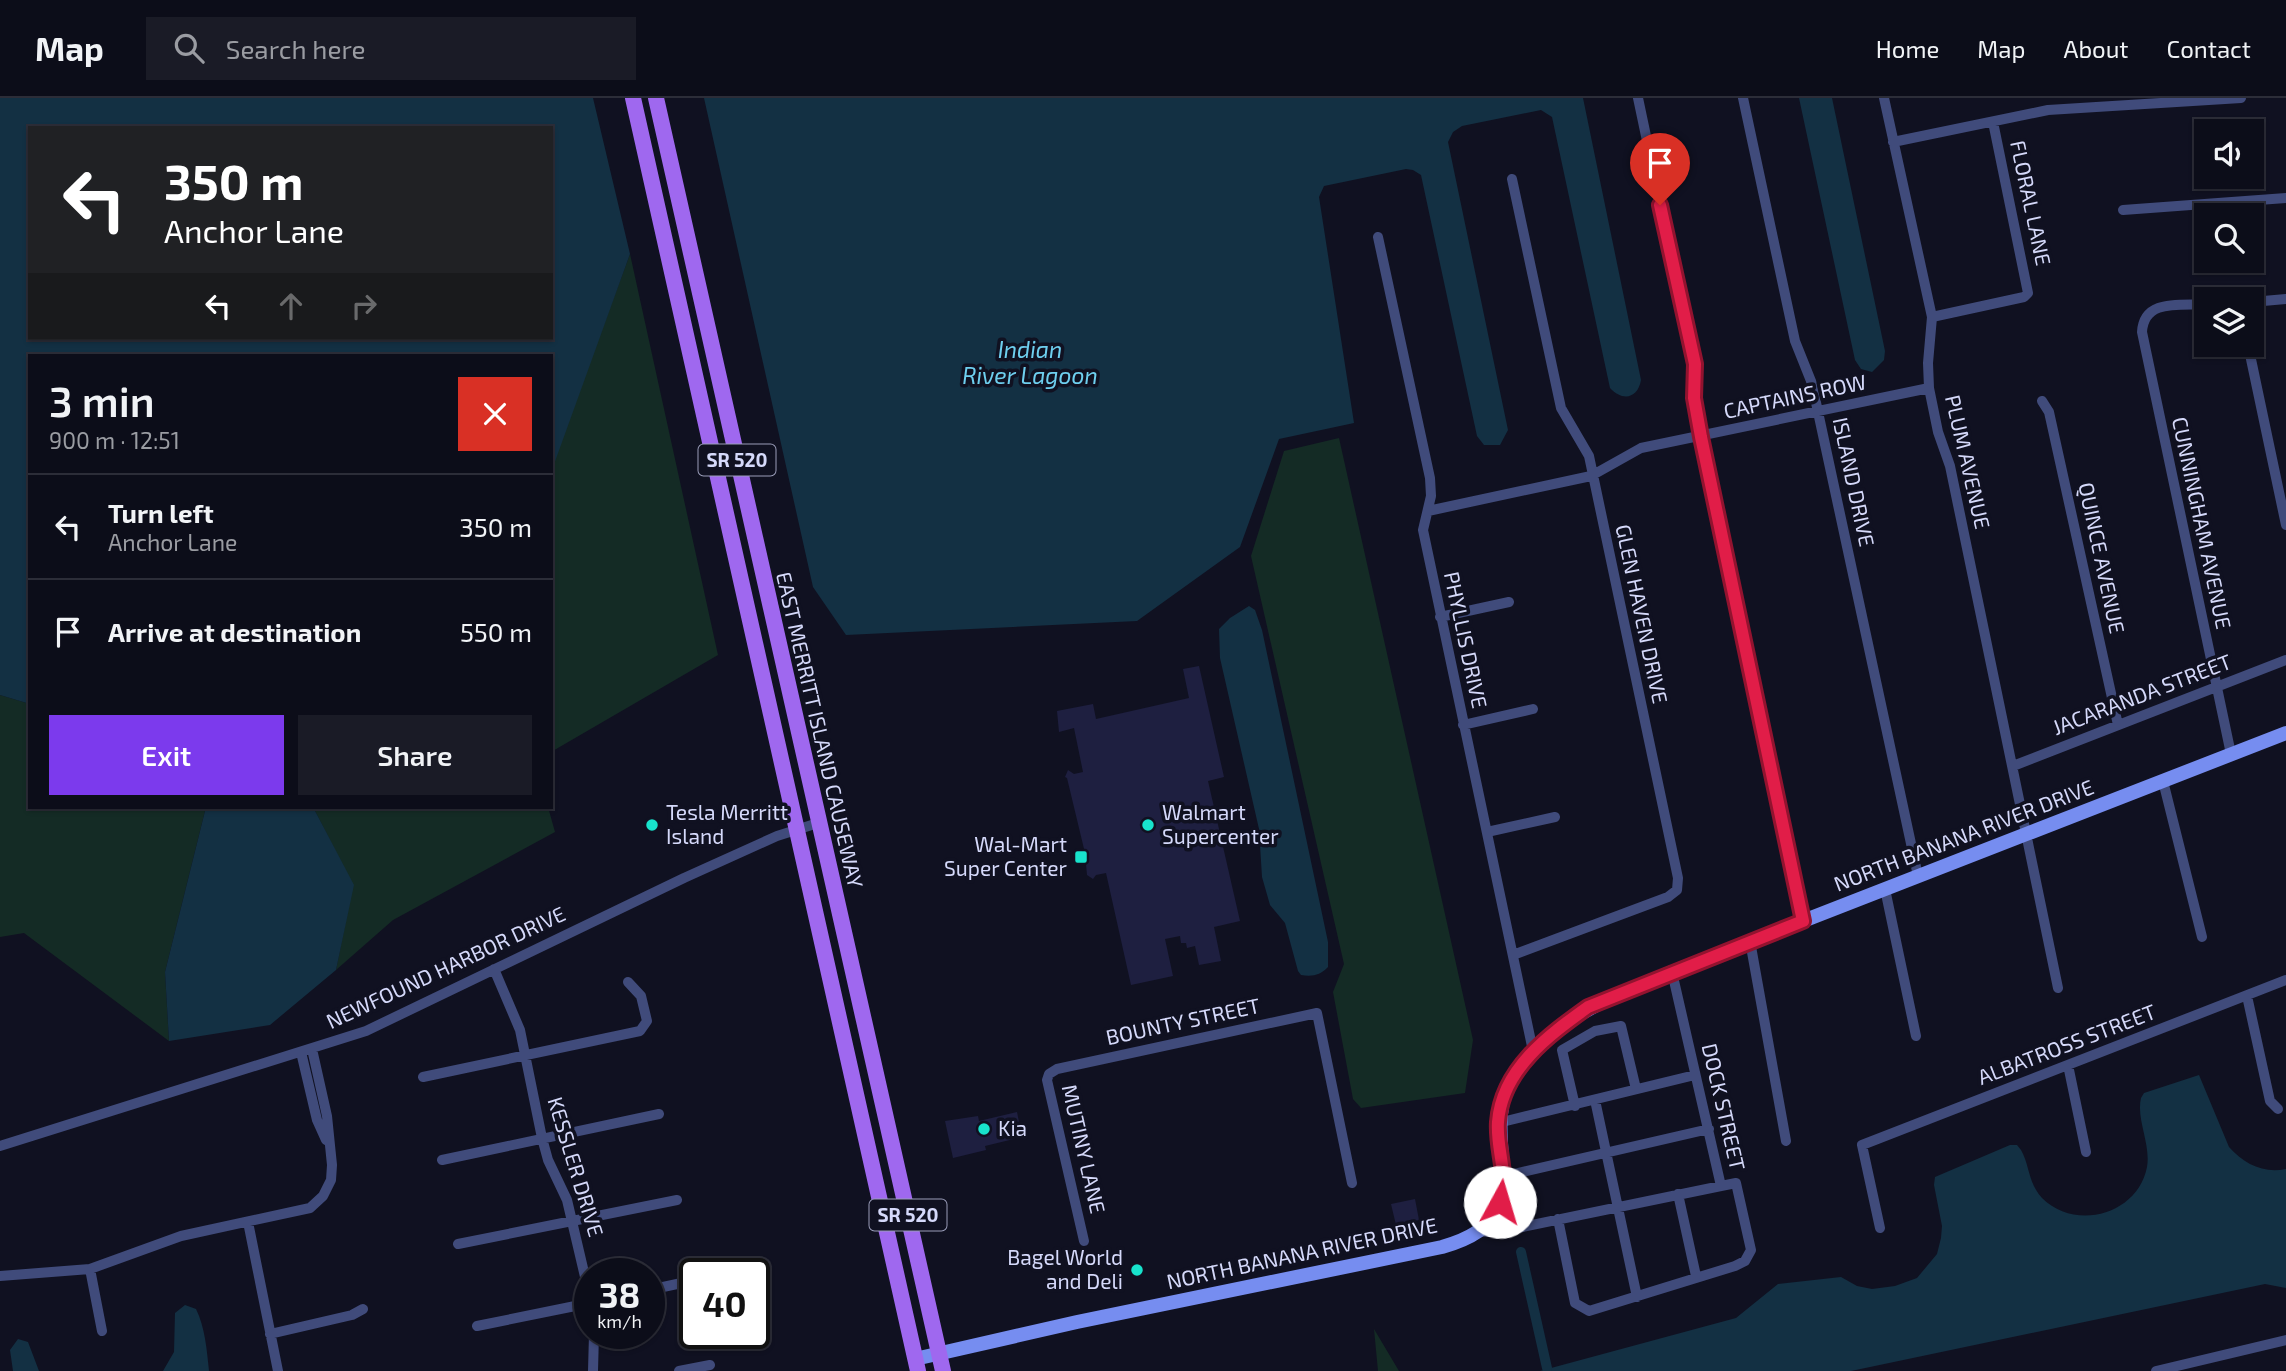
<!DOCTYPE html>
<html lang="en">
<head>
<meta charset="utf-8">
<style>
  :root { --surface:#0c0d19; --page:#1a1b26; --text:#f1f3f6; --muted:#9a9ca2; --line:#2c2d38; --accent:#7c3aed }
  body { margin:0; font-family:"Exo 2",sans-serif; background:var(--page); color:var(--text); height:100vh; display:flex; flex-direction:column; font-size:26px; white-space:nowrap }
  * { box-sizing:border-box; margin:0 }
  p { font-size:23px; color:var(--muted) }
  .icon { flex:none; width:38px; height:38px; fill:none; stroke:currentColor; stroke-width:2; stroke-linecap:round; stroke-linejoin:round }
  .map { position:relative; flex:1; overflow:hidden }
  .panel { position:absolute; left:28px; top:256px; width:525px; height:455px; display:flex; flex-direction:column; background:var(--surface); border-radius:0px; box-shadow:0 2px 5px #0004,0 0 0 2px var(--line) }
  .panel>* { flex:none }
  .banner { position:absolute; left:28px; top:28px; width:525px; height:214px; border-radius:0px; box-shadow:0 2px 5px #0004,0 0 0 2px var(--line); background:#202124; color:#fff; overflow:hidden }
  .fabs { position:absolute; left:2194px; top:21px; display:grid; gap:14px }
  .fabs a { display:grid; place-items:center; width:70px; height:70px; border-radius:0px; background:var(--surface); box-shadow:0 2px 5px #0004,0 0 0 2px var(--line); font-size:35px }
  .speed { position:absolute; left:574px; top:1160px; display:flex; gap:14px; font-size:35px; font-weight:700; text-align:center }
  .speed>* { display:grid; place-content:center; width:91px; height:91px; border-radius:50%; background:var(--surface); box-shadow:0 2px 5px #0004,0 0 0 2px var(--line); line-height:1 }
  .speed small { font-size:18px; font-weight:400 }
  .speed .limit { border:4px solid #111; border-radius:10px; background:#fff; color:#111 }
  .pin { position:absolute; display:grid; place-items:center; width:60px; height:60px; color:#fff; margin:-72px -30px; border-radius:50% 50% 50% 0; rotate:-45deg; box-shadow:0 0 7px #0007 }
  .pin .icon { rotate:45deg }
  .me { position:absolute; width:77px; margin:-38px; rotate:6deg; stroke-linejoin:round; filter:drop-shadow(0 0 5px #0008) }
  .turn { display:flex; align-items:center; gap:24px; height:147px; padding:0 21px; font-size:32px }
  .turn .icon { width:91px; height:91px; stroke-width:2.5 }
  .turn b { display:block; font-size:49px; line-height:60px }
  .lanes { display:flex; align-items:center; height:66px; padding:0 21px; background:#0003; justify-content:center; gap:35px; direction:ltr }
  .lanes .off { opacity:.35 }
  .round { display:grid; place-items:center; flex:none; width:74px; height:74px; border-radius:0px; background:var(--page) }
  .overview { display:flex; align-items:center; justify-content:space-between; height:119px; padding:0 21px }
  h1 { font-size:42px; font-weight:600; line-height:52px }
  .button { display:flex; gap:14px; margin-top:auto; padding:14px 21px }
  .button a { flex:1; height:80px; border-radius:0px; background:var(--accent); color:#fff; font-size:28px; font-weight:600; line-height:80px; text-align:center }
  .button a+a { background:var(--page); color:var(--text) }
  ul { padding:0; list-style:none }
  li { display:flex; align-items:center; gap:21px; height:105px; padding:0 21px; border-top:2px solid var(--line) }
  li div { flex:1 }
  li b { display:block; font-size:26px }
  li em { font-style:normal }
  header { display:flex; align-items:center; gap:42px; box-sizing:border-box; height:98px; padding:0 35px; background:var(--surface); border-bottom:2px solid var(--line) }
  header strong { font-size:33px }
  nav { display:flex; gap:38px; margin-inline-start:auto; font-size:24px }
  .search { width:490px; height:63px; background:var(--page); display:flex; align-items:center; gap:18px; box-sizing:border-box; padding:0 24px; border-radius:0px; color:var(--muted); font-size:26px }
  .map>svg:first-child { display:block }
</style>
</head>
<body>
<header>
<strong>Map</strong>
<div class="search"><svg class="icon" aria-label="search" viewBox="0 0 24 24"><circle cx="10" cy="10" r="6"/><path d="M15 15l6 6"/></svg>Search here</div>
<nav><a>Home</a><a>Map</a><a>About</a><a>Contact</a></nav>
</header>
<div class="map">
<svg width="2286" height="1273" viewBox="0 0 2286 1273">
  <rect width="100%" height="100%" fill="#101121"/>
  <path fill="#142b25" d="M 630,156 L 718,557 L 551,654 L 551,369 Z
    M 1339,340 L 1473,942 L 1465,995 L 1361,1010 L 1353,1001 L 1333,894 L 1344,866 L 1251,458 L 1284,353 Z
    M 0,597 L 30,606 L 30,709 L 206,709 L 165,874 L 169,943 L 24,835 L 0,839 Z
    M 313,709 L 548,709 L 555,734 L 393,822 L 336,872 L 353,787 Z
    M 1374,1231 L 1399,1273 L 1378,1273 Z"/>
  <path fill="#133043" fill-rule="evenodd" d="M 0,0 L 593,0 L 630,156 L 553,369 L 551,257 L 30,257 L 30,606 L 0,597 ZM 30,30 L 551,30 L 551,240 L 30,240 Z
    M 704,0 L 1583,0 L 1641,282 C 1638,300 1623,304 1610,290 L 1552,19 L 1541,12 L 1462,28 L 1453,34 L 1448,44 L 1508,332 L 1500,347 L 1484,347 L 1477,338 L 1421,77 L 1413,72 L 1406,71 L 1324,88 L 1319,99 L 1354,325 L 1279,341 L 1240,449 L 1137,523 L 846,537 L 813,489 Z
    M 1799,0 L 1832,0 L 1885,253 L 1884,262 L 1872,274 L 1861,271 L 1855,262 Z
    M 1249,508 L 1255,512 L 1262,532 L 1328,844 L 1328,869 C 1320,877 1313,879 1301,877 L 1298,873 L 1285,825 L 1270,807 L 1262,779 L 1259,731 L 1220,560 L 1219,531 L 1230,520 Z
    M 206,709 L 313,709 L 354,787 L 336,872 L 270,927 L 169,943 L 165,874 Z
    M 2199,977 L 2229,1049 C 2244,1066 2264,1076 2286,1071 L 2286,1190 L 2265,1186 L 1851,1273 L 1540,1273 L 1736,1220 L 1778,1186 L 1841,1179 L 1857,1188 L 1872,1191 L 1895,1188 L 1917,1180 L 1937,1156 L 1941,1140 L 1942,1128 L 1934,1087 L 1935,1079 L 2010,1047 L 2017,1047 L 2021,1052 C 2030,1068 2028,1085 2042,1100 C 2076,1134 2138,1116 2147,1069 C 2151,1046 2136,1021 2141,1000 L 2144,995 Z
    M 185,1207 L 196,1211 C 205,1229 207,1253 209,1273 L 163,1273 L 174,1254 L 175,1215 Z
    M 18,1241 L 28,1244 L 39,1273 L 13,1273 L 10,1252 Z"/>
  <g fill="none" stroke-linecap="round" stroke-linejoin="round">
    <path stroke="#133043" stroke-width="10" d="M 1521,1154 L 1547,1270"/>
  </g>
  <path fill="#1e1f40" d="M 1199,568 L 1224,679 L 1208,683 L 1240,823 L 1214,829 L 1221,863 L 1199,867 L 1195,848 L 1187,850 L 1186,845 L 1181,845 L 1180,838 L 1165,841 L 1173,878 L 1131,887 L 1106,775 L 1096,777 L 1093,781 L 1087,777 L 1085,755 L 1067,680 L 1065,679 L 1068,672 L 1074,676 L 1083,674 L 1074,630 L 1059,634 L 1057,613 L 1093,606 L 1096,621 L 1189,600 L 1183,571 Z
    M 1017,1014 L 1022,1039 L 985,1048 L 986,1052 L 953,1060 L 945,1023 L 978,1018 L 979,1023 Z
    M 1415,1101 L 1419,1122 L 1396,1127 L 1391,1106 Z"/>
  <g fill="none" stroke-linecap="round" stroke-linejoin="round">
    <path stroke="#404b7b" stroke-width="10" d="M 1638,0 L 1694,266 L 1694,300 L 1701,339 L 1803,823
      M 1743,0 L 1795,243 L 1811,283 L 1815,300 L 1918,778
      M 1884,0 L 1932,219 L 1928,265 L 1929,290 L 1938,334 L 1950,368 L 2058,890
      M 1893,44 L 2048,12 L 2241,0
      M 1512,81 L 1561,310 L 1589,358 L 1678,780 L 1677,792 L 1668,799 L 1513,857
      M 2123,112 L 2286,100
      M 1378,139 L 1430,380 L 1431,398 L 1423,432 L 1533,953
      M 2252,204 L 2286,201
      M 2207,206 C 2181,208 2144,200 2142,234 L 2231,656
      M 1932,219 L 2024,199 L 2028,195 L 1993,24
      M 2248,247 L 2286,427
      M 2042,303 L 2049,314 L 2118,627
      M 1428,413 L 1591,378 L 1641,350 L 1929,290
      M 1440,519 L 1509,504
      M 1463,627 L 1533,611
      M 2013,668 L 2286,562
      M 2163,683 L 2202,839
      M 1487,734 L 1555,719
      M 1885,791 L 1916,938
      M 1750,843 L 1786,1043
      M 494,871 L 520,932 L 542,1040 L 548,1062 L 567,1102 L 590,1200
      M 2247,898 L 2270,1003 L 2278,1011
      M 301,954 L 317,1022 L 326,1042
      M 2068,967 L 2086,1054
      M 423,979 L 640,933 L 647,923 L 641,898 L 628,884
      M 1595,1002 L 1637,1199
      M 1575,1008 L 1562,952 L 1595,933 L 1621,928 L 1636,991
      M 1498,1025 L 1695,977
      M 0,1048 L 366,933 L 684,780 L 777,738 L 818,725
      M 442,1062 L 659,1016
      M 1505,1078 L 1709,1031
      M 1678,1096 L 1696,1178
      M 1558,1121 L 1575,1205 L 1589,1213 L 1735,1168 L 1745,1163 L 1751,1152 L 1736,1085 L 1721,1088 L 1672,874
      M 248,1124 L 278,1273
      M 1880,1130 L 1862,1047 L 2286,882
      M 1481,1134 L 1508,1132 L 1721,1088
      M 1084,1143 L 1047,982 L 1049,976 L 1057,971 L 1317,915 L 1352,1085
      M 458,1146 L 677,1102
      M 90,1171 L 102,1233
      M 0,1178 L 90,1171 L 181,1138 L 310,1110 L 323,1098 L 331,1082 L 332,1067 L 327,1018 L 312,951
      M 649,1192 L 691,1183
      M 477,1228 L 590,1205
      M 270,1236 L 352,1217 L 363,1211
      M 593,1273 L 594,1236
      M 679,1273 L 710,1267
      M 2156,1273 L 2286,1242"/>
    <path stroke="#768df0" stroke-width="14" d="M 915,1261 L 1077,1224 L 1442,1149 C 1551,1119 1472,1043 1514,977 C 1552,920 1612,899 1672,874 L 2286,635"/>
    <path stroke="#9f68ef" stroke-width="16" d="M 633,0 L 918,1273
      M 656,0 L 943,1273"/>
  </g>
  <g fill="none" stroke-linecap="round" stroke-linejoin="round">
    <g stroke="#92132f" stroke-width="18">
      <path id="route" d="M 1500,1104 C 1509,1076 1496,1052 1498,1024 C 1502,971 1549,937 1588,909 L 1803,823 L 1701,339 L 1694,300 L 1695,266 L 1660,107"/>
    </g>
    <use href="#route" stroke="#e11d48" stroke-width="12"/>
  </g>
  <g fill="#18e3cc" stroke="#101121" stroke-width="2.5">
    <circle cx="652" cy="727" r="7"/>
    <circle cx="1148" cy="727" r="7"/>
    <rect x="1074" y="752" width="14" height="14" rx="3.5"/>
    <circle cx="984" cy="1031" r="7"/>
    <circle cx="1137" cy="1172" r="7"/>
  </g>
  <g text-anchor="middle" stroke-width="7" stroke-linejoin="round" paint-order="stroke">
    <g fill="#101121" stroke="#9a9db9" stroke-width="2">
      <rect x="698.5" y="346.5" width="77" height="31" rx="5"/>
      <rect x="869.5" y="1101.5" width="77" height="31" rx="5"/>
    </g>
    <g font-size="19" font-weight="bold" fill="#d5d9fa">
      <text x="737" y="369">SR 520</text>
      <text x="908" y="1124">SR 520</text>
    </g>
    <g font-size="21" fill="#d5d9fa" stroke="#101121">
      <text transform="translate(2030 105) rotate(78)" y="7">FLORAL LANE</text>
      <text transform="translate(1795 299) rotate(-12)" y="7">CAPTAINS ROW</text>
      <text transform="translate(1967 364) rotate(77)" y="7">PLUM AVENUE</text>
      <text transform="translate(1853 384) rotate(78)" y="7">ISLAND DRIVE</text>
      <text transform="translate(2201 425) rotate(78)" y="7">CUNNINGHAM AVENUE</text>
      <text transform="translate(2101 460) rotate(78)" y="7">QUINCE AVENUE</text>
      <text transform="translate(1641 516) rotate(78)" y="7">GLEN HAVEN DRIVE</text>
      <text transform="translate(1465 542) rotate(78)" y="7">PHYLLIS DRIVE</text>
      <text transform="translate(2142 597) rotate(-21)" y="7">JACARANDA STREET</text>
      <text transform="translate(819 632) rotate(77)" y="7">EAST MERRITT ISLAND CAUSEWAY</text>
      <text transform="translate(1964 738) rotate(-21)" y="7">NORTH BANANA RIVER DRIVE</text>
      <text transform="translate(446 870) rotate(-25)" y="7">NEWFOUND HARBOR DRIVE</text>
      <text transform="translate(1183 924) rotate(-12)" y="7">BOUNTY STREET</text>
      <text transform="translate(2067 947) rotate(-21)" y="7">ALBATROSS STREET</text>
      <text transform="translate(1723 1009) rotate(77)" y="7">DOCK STREET</text>
      <text transform="translate(1083 1051) rotate(77)" y="7">MUTINY LANE</text>
      <text transform="translate(575 1069) rotate(73)" y="7">KESSLER DRIVE</text>
      <text transform="translate(1302 1156) rotate(-12)" y="7">NORTH BANANA RIVER DRIVE</text>
    </g>
    <g font-size="21" fill="#d5d9fa" stroke="#101121" text-anchor="start">
      <text x="666" y="722">Tesla Merritt<tspan x="666" dy="24">Island</tspan></text>
      <text x="1162" y="722">Walmart<tspan x="1162" dy="24">Supercenter</tspan></text>
      <text x="1067" y="754" text-anchor="end">Wal-Mart<tspan x="1067" dy="24">Super Center</tspan></text>
      <text x="998" y="1038">Kia</text>
      <text x="1123" y="1167" text-anchor="end">Bagel World<tspan x="1123" dy="24">and Deli</tspan></text>
    </g>
    <g font-size="23" font-style="italic" fill="#6ecfef" stroke="#101121">
      <text x="1030" y="260">Indian<tspan x="1030" dy="26">River Lagoon</tspan></text>
    </g>
  </g>
</svg>
<div class="fabs">
<a><svg class="icon" aria-label="sound" viewBox="0 0 24 24"><path d="M4 9h4l5-4v14l-5-4H4zM17 9q2 3 0 6"/></svg></a>
<a><svg class="icon" aria-label="search" viewBox="0 0 24 24"><circle cx="10" cy="10" r="6"/><path d="M15 15l6 6"/></svg></a>
<a><svg class="icon" aria-label="layers" viewBox="0 0 24 24"><path d="M12 4l9 5-9 5-9-5zM3 14l9 5 9-5"/></svg></a>
</div>
<div class="speed"><div>38<small>km/h</small></div><div class="limit">40</div></div>
<div class="pin" style="left:1660px;top:107px;background:#d93025"><svg class="icon" aria-label="arrive" viewBox="0 0 24 24"><path d="M6 21V4h12l-3 4 3 4H6"/></svg></div>
<svg class="me" style="left:1500px;top:1104px" viewBox="-20 -20 40 40"><circle r="19" fill="#fff"/><path d="M0-13L10 11 0 6-10 11z" fill="#e11d48"/></svg>
<div class="banner">
<div class="turn"><svg class="icon" aria-label="left" viewBox="0 0 24 24"><path d="M17 20v-9H6M10 6l-5 5 5 5"/></svg><div><b>350 m</b>Anchor Lane</div></div>
<div class="lanes"><svg class="icon" aria-label="left" viewBox="0 0 24 24"><path d="M17 20v-9H6M10 6l-5 5 5 5"/></svg><svg class="icon off" aria-label="ahead" viewBox="0 0 24 24"><path d="M12 20V5M6 11l6-6 6 6"/></svg><svg class="icon off" aria-label="right" viewBox="0 0 24 24"><path d="M7 20v-9h11M14 6l5 5-5 5"/></svg></div>
</div>
<section class="panel">
<div class="overview"><div><h1>3 min</h1><p>900 m · 12:51</p></div><a class="round" style="background:#d93025;color:#fff"><svg class="icon" aria-label="close" viewBox="0 0 24 24"><path d="M6 6l12 12M18 6L6 18"/></svg></a></div>
<ul>
<li><svg class="icon" aria-label="left" viewBox="0 0 24 24"><path d="M17 20v-9H6M10 6l-5 5 5 5"/></svg><div><b>Turn left</b><p>Anchor Lane</p></div><em>350 m</em></li>
<li><svg class="icon" aria-label="arrive" viewBox="0 0 24 24"><path d="M6 21V4h12l-3 4 3 4H6"/></svg><div><b>Arrive at destination</b></div><em>550 m</em></li>
</ul>
<div class="button"><a>Exit</a><a>Share</a></div>
</section>
</div>
</body>
</html>
